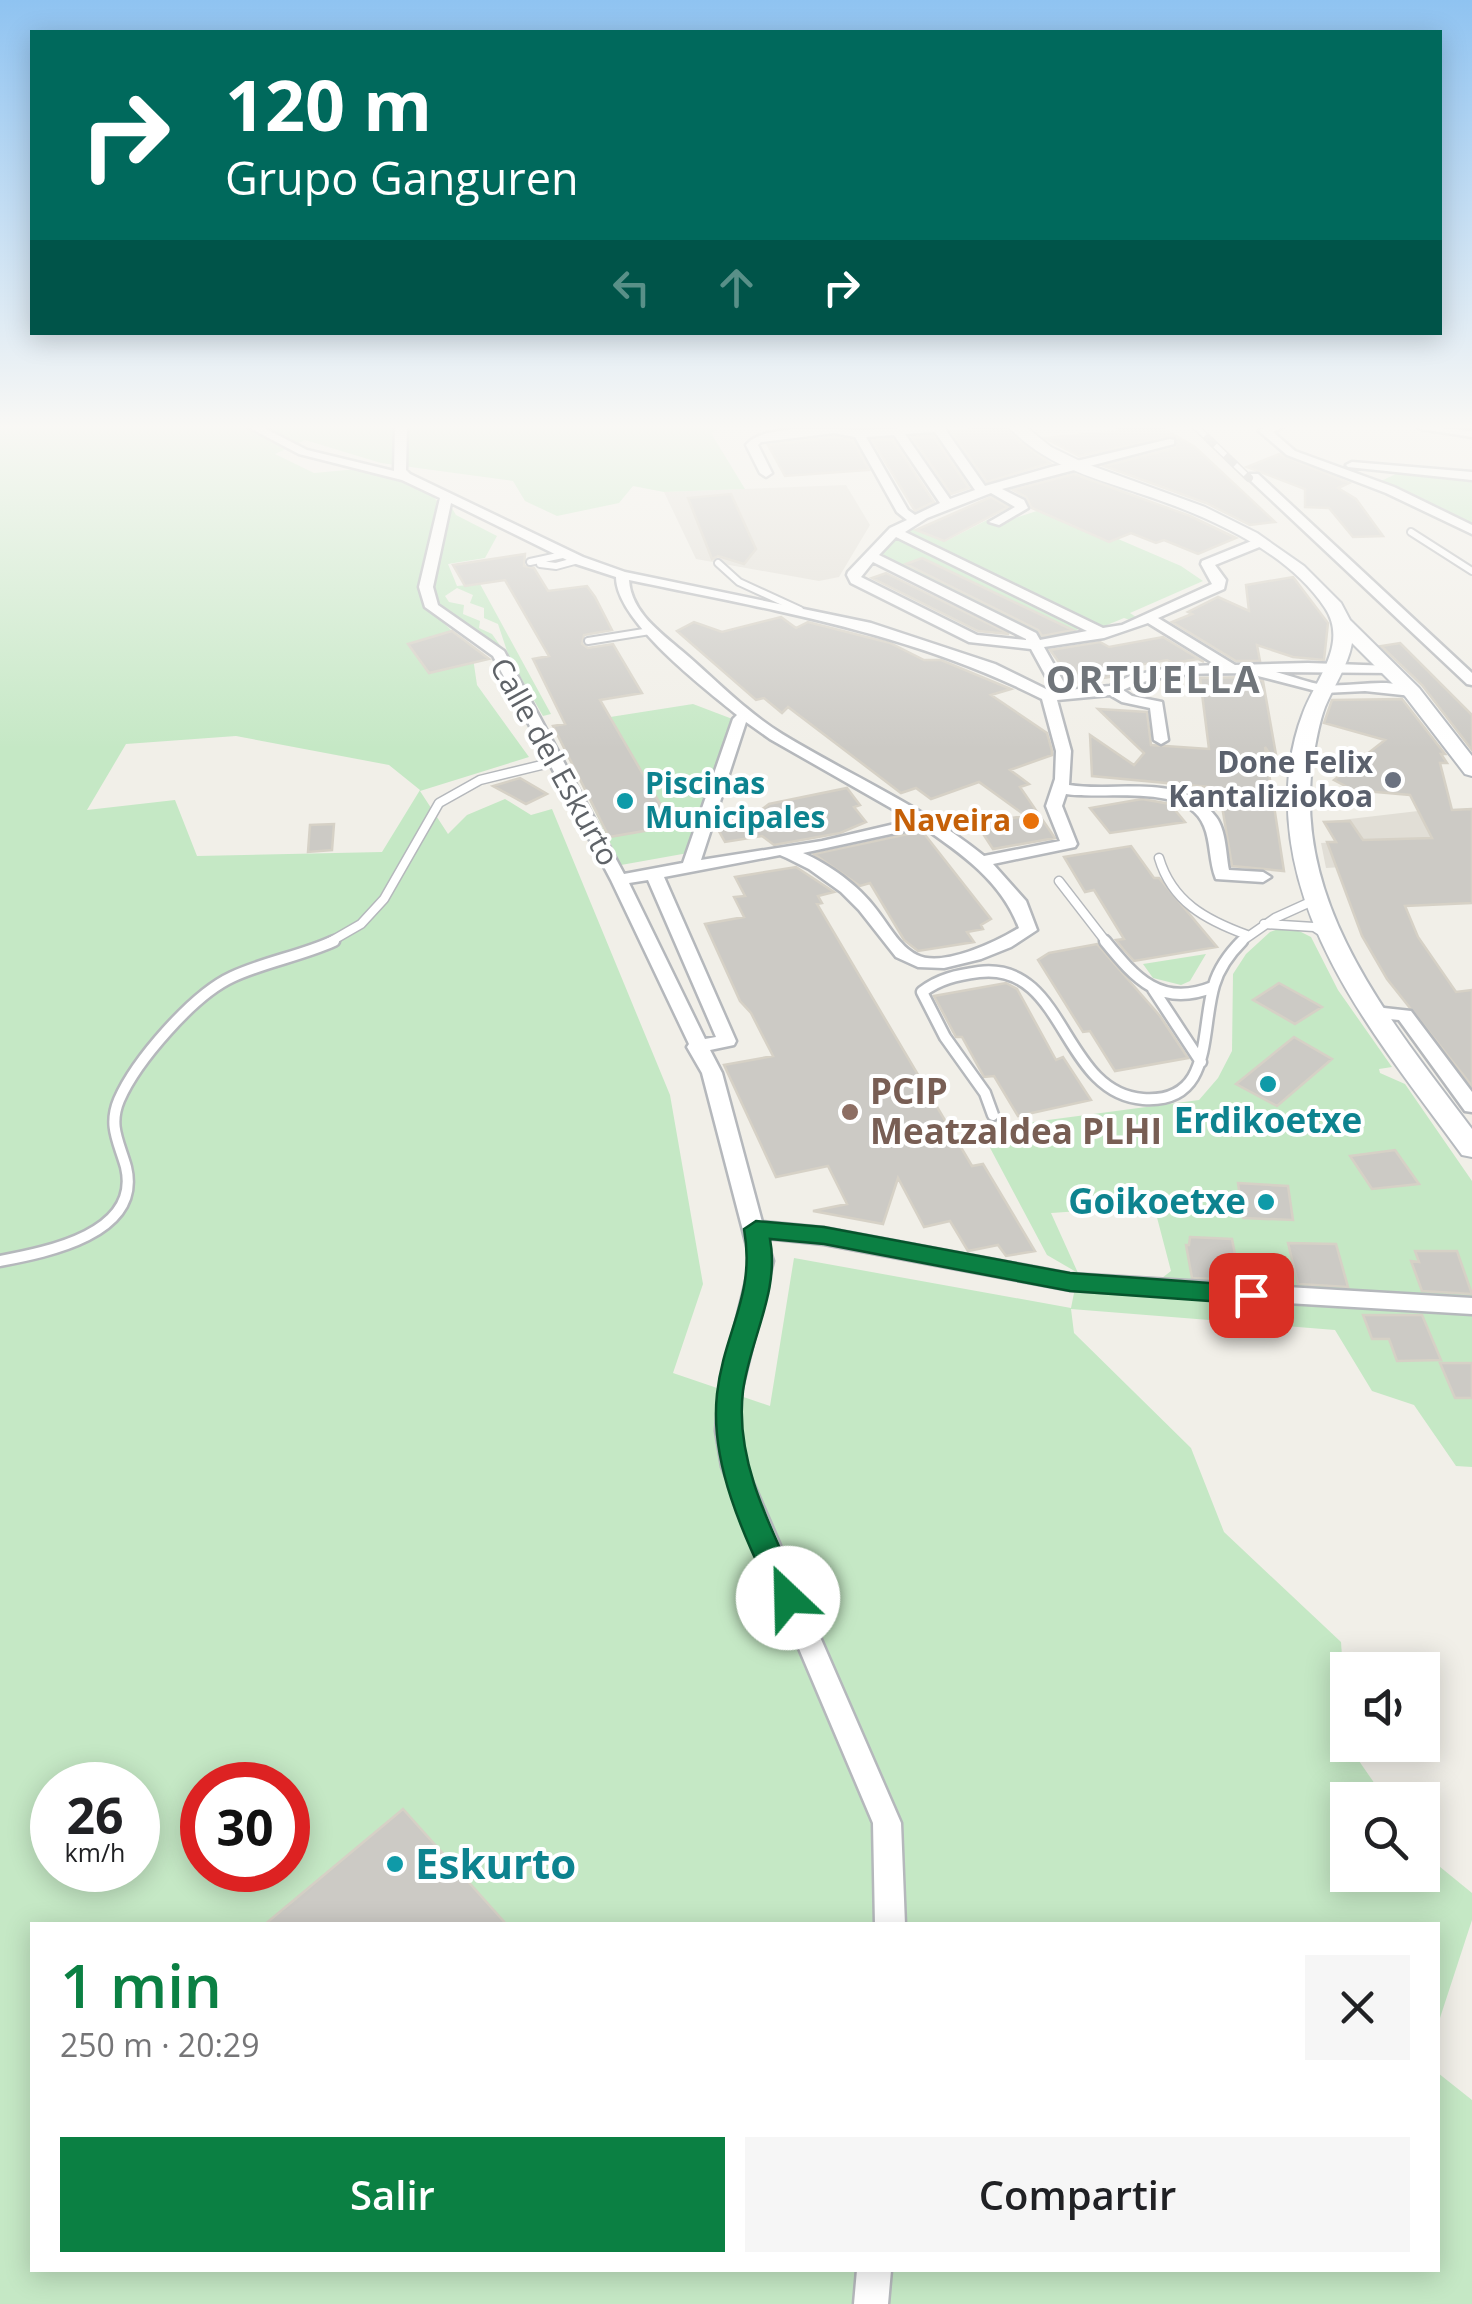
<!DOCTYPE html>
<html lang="es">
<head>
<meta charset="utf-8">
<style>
  :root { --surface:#fff; --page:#f6f6f6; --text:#202124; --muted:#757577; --accent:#0b8043 }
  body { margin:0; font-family:"Open Sans",sans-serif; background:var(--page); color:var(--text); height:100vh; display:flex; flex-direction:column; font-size:38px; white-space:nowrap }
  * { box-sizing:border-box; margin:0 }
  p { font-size:32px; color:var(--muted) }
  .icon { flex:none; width:55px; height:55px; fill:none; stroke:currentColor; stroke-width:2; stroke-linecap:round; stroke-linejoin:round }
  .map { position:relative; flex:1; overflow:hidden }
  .drawer { position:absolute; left:30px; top:1922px; width:1410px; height:350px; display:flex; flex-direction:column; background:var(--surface); border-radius:0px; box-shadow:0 5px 25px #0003 }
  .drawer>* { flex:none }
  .guide { position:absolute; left:30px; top:30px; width:1412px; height:305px; border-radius:0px; box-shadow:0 5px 25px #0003; background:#00695c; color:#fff; overflow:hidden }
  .controls { position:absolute; left:1330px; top:1652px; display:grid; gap:20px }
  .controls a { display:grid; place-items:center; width:110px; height:110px; border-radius:0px; background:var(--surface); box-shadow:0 5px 25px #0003; font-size:50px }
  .speed { position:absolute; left:30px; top:1762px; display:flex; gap:20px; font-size:50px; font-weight:700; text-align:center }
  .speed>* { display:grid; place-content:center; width:130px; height:130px; border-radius:50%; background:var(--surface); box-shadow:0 5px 25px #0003; line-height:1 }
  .speed small { font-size:25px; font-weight:400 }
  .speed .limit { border:15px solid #d22; background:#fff; color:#111 }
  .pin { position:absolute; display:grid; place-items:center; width:85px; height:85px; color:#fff; margin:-42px; border-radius:20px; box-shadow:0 5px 15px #0006 }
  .me { position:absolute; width:110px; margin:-55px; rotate:336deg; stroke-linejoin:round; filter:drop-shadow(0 0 8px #0008) }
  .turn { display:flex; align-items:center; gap:35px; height:210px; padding:0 30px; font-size:45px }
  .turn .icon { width:130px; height:130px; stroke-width:2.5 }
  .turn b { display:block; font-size:70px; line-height:85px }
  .lanes { display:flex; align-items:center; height:95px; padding:0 30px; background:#0003; justify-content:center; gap:50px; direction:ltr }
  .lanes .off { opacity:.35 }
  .round { display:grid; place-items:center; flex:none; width:105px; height:105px; border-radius:0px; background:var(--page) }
  .summary { display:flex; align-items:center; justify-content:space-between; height:170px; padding:0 30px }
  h1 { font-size:60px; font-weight:600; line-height:75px; color:var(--accent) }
  .cta { display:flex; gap:20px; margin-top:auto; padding:20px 30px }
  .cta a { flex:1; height:115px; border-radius:0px; background:var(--accent); color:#fff; font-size:40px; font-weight:600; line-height:115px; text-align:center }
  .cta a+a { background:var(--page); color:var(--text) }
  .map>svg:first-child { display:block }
</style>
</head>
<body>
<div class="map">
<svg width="1472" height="2304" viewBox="0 0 1472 2304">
  <rect width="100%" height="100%" fill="#f1efe8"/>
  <path fill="#e1ded6" d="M 846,485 L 870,525 L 839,577 L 819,581 L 696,559 L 664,492 Z
    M 1418,811 L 1444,861 L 1326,868 L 1321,843 L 1337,842 L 1324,822 Z"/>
  <path fill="#c5e8c5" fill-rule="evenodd" d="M 0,426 L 723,426 L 711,433 L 745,489 L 664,492 L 633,486 L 619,503 L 557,516 L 525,501 L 513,481 L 381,463 L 305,440 L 275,454 L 314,473 L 358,469 L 389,476 L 430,493 L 437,501 L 422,601 L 472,651 L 477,685 L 529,757 L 420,791 L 448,834 L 467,815 L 505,799 L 531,815 L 552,809 L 670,1095 L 703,1284 L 673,1373 L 770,1406 L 794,1258 L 1071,1308 L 1078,1273 L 1047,1255 L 980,1129 L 1199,1100 L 1218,1078 L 1232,1051 L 1233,974 L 1246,954 L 1270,932 L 1281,928 L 1291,927 L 1311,937 L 1338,990 L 1392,1067 L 1379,1069 L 1380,1073 L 1405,1084 L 1472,1181 L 1472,1467 L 1456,1466 L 1414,1405 L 1372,1391 L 1335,1330 L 1071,1309 L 1074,1333 L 1191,1448 L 1224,1532 L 1341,1642 L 1348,1745 L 1386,1800 L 1348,1800 L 1348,1875 L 1422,1875 L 1423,1853 L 1472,1893 L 1472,1920 L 1438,2024 L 1438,1925 L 32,1925 L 32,2270 L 1438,2270 L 1438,2073 L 1472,2100 L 1472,2304 L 0,2304 ZM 236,736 L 389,765 L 420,790 L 382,852 L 197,856 L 175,800 L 87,810 L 126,744 ZM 1154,1206 L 1171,1271 L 1162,1278 L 1078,1273 L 1051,1213 ZM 52,1785 L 138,1785 L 138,1870 L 52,1870 ZM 202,1785 L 288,1785 L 288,1870 L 202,1870 Z
    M 1398,473 L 1472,482 L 1472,527 L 1379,482 Z
    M 450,505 L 456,515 L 497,536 L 485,558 L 448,564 L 457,586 L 480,584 L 551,714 L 543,716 L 509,657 L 498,624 L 484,618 L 484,608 L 470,603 L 473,595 L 457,588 L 445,596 L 449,602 L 464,605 L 463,614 L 480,621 L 479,628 L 492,634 L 504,651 L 443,610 L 436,599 L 434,588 Z
    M 1046,508 L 1181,566 L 1203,581 L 1130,613 L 1136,617 L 1130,620 L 1124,618 L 1095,630 L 1079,629 L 1063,635 L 1038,637 L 878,558 L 879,548 L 913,529 L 946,541 L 987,520 L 997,524 Z
    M 693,704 L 735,720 L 688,853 L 621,865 L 553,726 Z
    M 1206,954 L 1190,981 L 1181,985 L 1153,978 L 1143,964 Z"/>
  <path fill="#cccac5" stroke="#d6d1c6" stroke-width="2.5" d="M 1114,426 L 1159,426 L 1195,447 L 1275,522 L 1250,525 L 1206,503 L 1104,466 L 1175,448 L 1175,436 L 1079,456 L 1045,438 L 1119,431 Z
    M 1005,427 L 1020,442 L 1050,463 L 987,482 L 951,431 Z
    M 933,436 L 969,488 L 951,494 L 912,437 Z
    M 834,437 L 853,440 L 869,470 L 785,476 L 768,445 Z
    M 892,439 L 934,502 L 915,511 L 872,440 Z
    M 1279,454 L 1349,483 L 1338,488 L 1356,499 L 1383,536 L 1353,537 L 1329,508 L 1305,507 L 1305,489 L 1247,467 Z
    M 1074,474 L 1190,516 L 1236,538 L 1198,554 L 1164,540 L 1156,543 L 1131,533 L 1109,542 L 1032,508 L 1026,497 L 1013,490 Z
    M 731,494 L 756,549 L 744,564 L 718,556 L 712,559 L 688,498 Z
    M 991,497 L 1008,507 L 944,541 L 916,530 Z
    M 525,554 L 524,566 L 534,568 L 548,591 L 587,586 L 595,597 L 612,630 L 584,635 L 582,644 L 588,648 L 613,644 L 642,693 L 600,700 L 673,826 L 609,837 L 553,726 L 565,724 L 533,659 L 549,656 L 505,580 L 465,586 L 453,565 Z
    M 922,558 L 1073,630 L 1042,636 L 1038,630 L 906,564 Z
    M 886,573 L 1009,634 L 978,631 L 872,578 Z
    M 1293,577 L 1328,623 L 1324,660 L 1293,657 L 1257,645 L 1260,661 L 1236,661 L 1172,622 L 1192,614 L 1188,612 L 1218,597 L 1249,611 L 1246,585 Z
    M 781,617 L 796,628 L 808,622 L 890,643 L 924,660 L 941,660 L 1011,689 L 991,695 L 1047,733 L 1052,751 L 1052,755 L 1010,770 L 1029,784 L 1020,787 L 1055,838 L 993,849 L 976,823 L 1026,816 L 979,782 L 931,799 L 916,788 L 901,793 L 788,707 L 782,713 L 764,698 L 756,700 L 677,631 L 694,622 L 722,632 Z
    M 452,631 L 489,659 L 429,673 L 408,644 Z
    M 1163,637 L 1204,662 L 1198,659 L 1173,663 L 1167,660 L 1105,671 L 1110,677 L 1074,683 L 1050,650 L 1100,642 L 1109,647 Z
    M 1400,643 L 1472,715 L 1472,750 L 1422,685 L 1381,646 Z
    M 1254,677 L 1263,681 L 1278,766 L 1265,747 L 1284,871 L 1232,866 L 1219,788 L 1092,776 L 1090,735 L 1134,765 L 1144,753 L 1098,709 L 1147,712 L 1151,745 L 1209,749 L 1200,678 Z
    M 1402,699 L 1445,754 L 1441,754 L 1447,763 L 1440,763 L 1452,810 L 1472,809 L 1472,903 L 1405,906 L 1418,937 L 1456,992 L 1472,990 L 1472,1086 L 1387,979 L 1362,936 L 1327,842 L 1336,842 L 1324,822 L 1350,821 L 1363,840 L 1432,838 L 1410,795 L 1353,790 L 1334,780 L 1385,740 L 1324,723 L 1332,700 Z
    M 520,778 L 547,794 L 526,804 L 493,786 Z
    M 847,788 L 860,805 L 854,807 L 866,822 L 840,833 L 774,845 L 762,836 L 725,842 L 716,826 L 718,819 L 757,813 L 769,804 Z
    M 1142,799 L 1170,804 L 1185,822 L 1110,833 L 1090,808 Z
    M 334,824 L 332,850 L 308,852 L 310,825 Z
    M 922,831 L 991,919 L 981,925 L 983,929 L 967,932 L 974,942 L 918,951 L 904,940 L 870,883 L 860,886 L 814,854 Z
    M 1131,846 L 1154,878 L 1159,878 L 1217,947 L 1134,961 L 1123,949 L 1116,940 L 1124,939 L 1094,890 L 1085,892 L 1064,857 Z
    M 796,867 L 834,892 L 818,896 L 822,903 L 817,904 L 972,1166 L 983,1164 L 1035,1251 L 1006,1256 L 998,1245 L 968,1251 L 950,1221 L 924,1227 L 898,1178 L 883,1224 L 813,1211 L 847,1204 L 828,1166 L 776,1177 L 724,1065 L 773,1056 L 751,1013 L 740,1001 L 705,924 L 744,917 L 734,897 L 745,896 L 735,877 Z
    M 1097,944 L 1160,1016 L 1188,1058 L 1115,1071 L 1090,1031 L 1083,1032 L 1038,960 L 1049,953 Z
    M 1006,983 L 1017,989 L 1056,1060 L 1063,1057 L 1091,1100 L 1018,1116 L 994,1076 L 984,1077 L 962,1037 L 956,1037 L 934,996 Z
    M 1279,983 L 1317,1004 L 1322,1007 L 1295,1024 L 1253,1000 Z
    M 1294,1037 L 1332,1059 L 1277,1106 L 1236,1084 Z
    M 1395,1150 L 1419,1184 L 1372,1189 L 1350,1156 Z
    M 1238,1183 L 1288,1186 L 1293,1220 L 1243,1218 Z
    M 1190,1237 L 1232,1239 L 1240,1280 L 1192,1278 L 1186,1245 L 1189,1245 Z
    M 1288,1243 L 1336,1244 L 1348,1287 L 1298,1284 Z
    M 1415,1251 L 1457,1251 L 1472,1294 L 1422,1291 L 1411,1261 L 1419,1262 Z
    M 1363,1315 L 1422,1315 L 1441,1360 L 1397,1361 L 1389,1339 L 1372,1339 Z
    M 1440,1363 L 1472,1363 L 1472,1398 L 1455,1398 Z
    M 403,1809 L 507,1925 L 264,1925 Z"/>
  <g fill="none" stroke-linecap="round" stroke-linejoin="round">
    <g stroke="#b5b8bc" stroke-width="10">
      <path id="lane-far2" d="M 1411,532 L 1472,571
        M 530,562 L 567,554
        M 718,563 L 739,582 L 800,610
        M 540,564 L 556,566 L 578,560
        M 588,641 L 650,631"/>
    </g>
    <g stroke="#b5b8bc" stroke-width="11">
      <path id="lane-far1" d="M 1159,858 C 1172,902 1206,920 1247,935
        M 1059,881 L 1107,943
        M 1264,924 L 1314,927 L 1325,934
        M 328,943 L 361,924 L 384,899 L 439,803 L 480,780 L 558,761
        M 1239,943 L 1275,918 L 1317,899"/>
    </g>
    <g stroke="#b5b8bc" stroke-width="15">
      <path id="lane" d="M 1105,941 C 1136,979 1161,1008 1213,987
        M 1153,989 L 1201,1062
        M 993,1115 L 985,1093 L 945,1037 L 922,992 C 939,979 957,975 979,972 C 1066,961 1061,1093 1143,1099 C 1214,1104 1200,1031 1214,985 C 1219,968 1229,954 1242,941
        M 0,1261 C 47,1252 142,1234 126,1167 C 119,1142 108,1126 119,1100 C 136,1061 193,995 232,977 C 264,962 301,956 334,941"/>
    </g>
    <g stroke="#b5b8bc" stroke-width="5">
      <path id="street" d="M 246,426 L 260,426 L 307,450 L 394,471 L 395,426 L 407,426 L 406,470 L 410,474 L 583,557 L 625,572 L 871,623 L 995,664 L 1050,691 L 1054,691 L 1031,649 L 969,642 L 851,583 L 847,575 L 848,572 L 890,528 L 907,520 L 897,512 L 855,437 L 834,433 L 761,442 L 758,445 L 772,473 L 766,477 L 760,473 L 746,445 C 764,422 835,431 862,430 C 889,430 916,426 943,426 L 985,486 L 1051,467 L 1170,439 L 1174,440 L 1174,444 L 1002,489 L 1024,500 L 1028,508 L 999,525 L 989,522 L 1015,507 L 991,493 L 927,518 L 905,532 L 1103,628 L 1122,625 L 1212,584 L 1201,564 L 1202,561 L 1254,540 L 1262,540 L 1262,546 L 1215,565 L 1226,580 L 1224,589 L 1158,618 L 1235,665 L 1308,663 L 1391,666 L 1398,670 L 1396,673 L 1276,672 C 1292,676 1308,683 1324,685 C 1353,688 1393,675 1419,692 L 1412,696 L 1365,691 L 1324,693 L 1258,676 L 1256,673 C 1212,674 1164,670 1123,690 L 1132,696 L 1162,702 L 1168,740 L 1161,744 L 1154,740 L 1150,708 L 1122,702 L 1110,695 L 1057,700 L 1071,751 L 1069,785 C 1116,793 1182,771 1216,817 C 1226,830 1226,855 1229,870 L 1263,872 L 1271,877 L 1263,882 L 1216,879 C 1209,862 1211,842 1204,826 C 1187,782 1103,800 1066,794 L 1062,806 L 1077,844 L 1075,847 L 993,864 L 1026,901 L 1037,930 L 1011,947 L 981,959 L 944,968 L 918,967 L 896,957 L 859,910 L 841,892 L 809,869 L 787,858 L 780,855 L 664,877 L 736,1041 L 734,1045 L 710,1050 L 722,1073 L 762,1222 L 824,1228 L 1070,1274 L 1472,1298 L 1472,1314 L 1070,1290 L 824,1244 L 766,1238 L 773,1261 L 741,1392 L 740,1431 L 746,1467 L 901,1823 L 905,1925 L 875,1925 L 873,1823 L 722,1467 L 716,1431 L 719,1392 L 751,1261 L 702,1073 L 687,1047 L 689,1044 L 611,880 L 493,656 L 425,607 L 419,587 L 440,498 L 402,480 L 299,454 ZM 935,432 L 975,490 L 950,499 L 905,434 ZM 894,435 L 940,503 L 915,515 L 908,510 L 866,437 ZM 451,503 L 573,563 L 616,577 C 616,621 703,687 737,715 L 733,719 L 683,863 L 624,874 L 504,651 L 438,605 L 433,587 ZM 896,537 L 1087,631 L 1040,640 L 1036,633 L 879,555 ZM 873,562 L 1026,639 L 1026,640 L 977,635 L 861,577 ZM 629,580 C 772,610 910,632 1042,699 L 1056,751 L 1055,779 L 1046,806 L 1060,841 L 984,856 C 923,806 849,775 782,734 C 745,711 715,679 682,651 C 660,632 631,612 629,580 ZM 1148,623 L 1216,665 L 1173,667 L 1130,676 L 1110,686 L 1068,690 L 1044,647 L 1104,638 ZM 746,722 L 770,739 L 912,820 L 822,841 L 701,860 ZM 923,827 C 963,855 1001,881 1019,928 C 996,942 942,968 917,955 C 899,946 888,924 876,909 C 858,885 830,865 803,853 ZM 648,880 L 716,1037 L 705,1039 L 629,883 Z
        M 1268,426 L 1284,426 L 1273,432 L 1295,451 L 1394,487 L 1472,525 L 1472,534 L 1386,493 L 1287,455 L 1259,431 Z
        M 1416,426 L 1472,431 L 1472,437 L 1421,429 Z
        M 1352,462 L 1472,472 L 1472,480 L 1348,467 L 1346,465 Z
        M 1250,474 L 1258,474 L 1472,673 L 1472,685 L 1467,684 L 1250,480 Z
        M 1375,1007 L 1411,1011 L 1472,1092 L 1472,1112 L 1465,1111 L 1399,1020 L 1369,1017 L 1366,1013 L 1369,1009 Z
        M 857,2270 L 891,2270 L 888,2304 L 854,2304 Z"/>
    </g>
    <g stroke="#b6babf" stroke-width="4">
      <path id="secondary" d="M 1008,426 L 1025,426 L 1051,447 L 1084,463 L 1205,507 L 1257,533 L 1304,566 L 1341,603 L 1350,620 L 1419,688 L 1472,756 L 1472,776 L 1465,774 L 1405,696 L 1352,643 C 1348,666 1334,685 1325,707 C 1319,723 1316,741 1313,759 C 1291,904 1391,1021 1472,1129 L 1472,1157 L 1462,1155 C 1383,1046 1282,930 1288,787 C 1289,763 1294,736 1303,713 C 1315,680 1349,644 1325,608 C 1287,550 1205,515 1141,494 C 1094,478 1043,465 1008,426 Z"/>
    </g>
    <use href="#lane-far2" stroke="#fff" stroke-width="6"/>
    <use href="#lane-far1" stroke="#fff" stroke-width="8"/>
    <use href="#lane" stroke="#fff" stroke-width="10"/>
    <use href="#street" fill="#fff" fill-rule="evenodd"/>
    <use href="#secondary" fill="#fff" fill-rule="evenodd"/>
    <g stroke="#b6b7b8" stroke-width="8">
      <path id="rail" d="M 1195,426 L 1249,478"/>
    </g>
    <use href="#rail" stroke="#fff" stroke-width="5" stroke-dasharray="14" stroke-linecap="butt"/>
  </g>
  <linearGradient id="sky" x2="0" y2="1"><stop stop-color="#8fc3f1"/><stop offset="0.57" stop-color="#f9f8f5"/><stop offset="1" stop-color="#f9f8f5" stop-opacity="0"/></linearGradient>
  <rect width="1472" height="749" fill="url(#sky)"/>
  <path fill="#0b8043" stroke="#07532c" stroke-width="2.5" d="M 756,1221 L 824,1227 L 1070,1273 L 1251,1286 L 1260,1289 L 1263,1295 L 1260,1301 L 1251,1304 L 1070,1291 L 824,1244 L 770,1239 C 780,1291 750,1339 743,1391 C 734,1463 774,1534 803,1598 L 798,1607 L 788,1610 L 778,1607 C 747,1542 709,1467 717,1394 C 724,1331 756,1295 744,1229 Z"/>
  <circle fill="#6b7280" stroke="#fff" stroke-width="4" cx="1393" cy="780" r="10"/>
  <g fill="#0f9aa8" stroke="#fff" stroke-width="4">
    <circle cx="625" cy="801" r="10"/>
    <circle cx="1268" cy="1084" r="10"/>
    <circle cx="1266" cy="1202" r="10"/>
    <circle cx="395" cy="1864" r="10"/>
  </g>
  <circle fill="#e8710a" stroke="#fff" stroke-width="4" cx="1031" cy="821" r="10"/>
  <circle fill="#8d6e63" stroke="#fff" stroke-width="4" cx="850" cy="1112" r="10"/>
  <g text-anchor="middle" stroke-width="8" stroke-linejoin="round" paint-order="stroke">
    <g font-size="30" fill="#5f6368" stroke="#fff">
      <text transform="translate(554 762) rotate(61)" y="10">Calle del Eskurto</text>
    </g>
    <g font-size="30" font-weight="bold" fill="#5b616d" stroke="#fff" text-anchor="end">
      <text x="1373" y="773">Done Felix<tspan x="1373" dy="34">Kantaliziokoa</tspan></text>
    </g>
    <g font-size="30" font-weight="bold" fill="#0d838f" stroke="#fff" text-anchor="start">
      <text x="645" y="794">Piscinas<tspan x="645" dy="34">Municipales</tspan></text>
    </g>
    <g font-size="30" font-weight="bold" fill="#c56008" stroke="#fff" text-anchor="end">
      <text x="1011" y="831">Naveira</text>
    </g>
    <g font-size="35" font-weight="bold" fill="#785e54" stroke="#fff" text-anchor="start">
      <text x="870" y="1104">PCIP<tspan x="870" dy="40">Meatzaldea PLHI</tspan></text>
    </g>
    <g font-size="35" font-weight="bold" fill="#0d838f" stroke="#fff">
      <text x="1268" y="1133">Erdikoetxe</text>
      <text x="1246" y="1214" text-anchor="end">Goikoetxe</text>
    </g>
    <g font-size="38" font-weight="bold" letter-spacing="2.5" fill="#70757a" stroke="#fff">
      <text x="1154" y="693">ORTUELLA</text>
    </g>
    <g font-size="42" font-weight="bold" fill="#0d838f" stroke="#fff" text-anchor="start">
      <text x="415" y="1879">Eskurto</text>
    </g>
  </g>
</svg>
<div class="controls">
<a><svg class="icon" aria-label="sound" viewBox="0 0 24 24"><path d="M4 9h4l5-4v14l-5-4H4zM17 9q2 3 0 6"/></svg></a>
<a><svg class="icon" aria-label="search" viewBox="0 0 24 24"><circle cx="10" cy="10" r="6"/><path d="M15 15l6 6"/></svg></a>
</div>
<div class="speed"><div>26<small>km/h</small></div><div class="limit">30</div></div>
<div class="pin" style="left:1251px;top:1295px;background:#d93025"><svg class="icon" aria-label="arrive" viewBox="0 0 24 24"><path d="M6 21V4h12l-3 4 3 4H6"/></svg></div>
<svg class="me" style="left:788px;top:1598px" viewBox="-20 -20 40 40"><circle r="19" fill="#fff"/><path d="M0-13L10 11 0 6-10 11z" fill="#0b8043"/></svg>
<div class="guide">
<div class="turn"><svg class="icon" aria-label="right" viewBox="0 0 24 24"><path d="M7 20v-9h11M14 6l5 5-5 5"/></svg><div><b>120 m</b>Grupo Ganguren</div></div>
<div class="lanes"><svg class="icon off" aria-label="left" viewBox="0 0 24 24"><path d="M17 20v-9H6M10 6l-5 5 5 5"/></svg><svg class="icon off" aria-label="ahead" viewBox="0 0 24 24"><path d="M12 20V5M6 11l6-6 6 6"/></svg><svg class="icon" aria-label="right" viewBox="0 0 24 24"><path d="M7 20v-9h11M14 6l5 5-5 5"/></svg></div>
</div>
<section class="drawer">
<div class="summary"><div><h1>1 min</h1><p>250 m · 20:29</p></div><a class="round"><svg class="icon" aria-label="close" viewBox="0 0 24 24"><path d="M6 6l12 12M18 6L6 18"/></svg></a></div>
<div class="cta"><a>Salir</a><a>Compartir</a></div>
</section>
</div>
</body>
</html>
